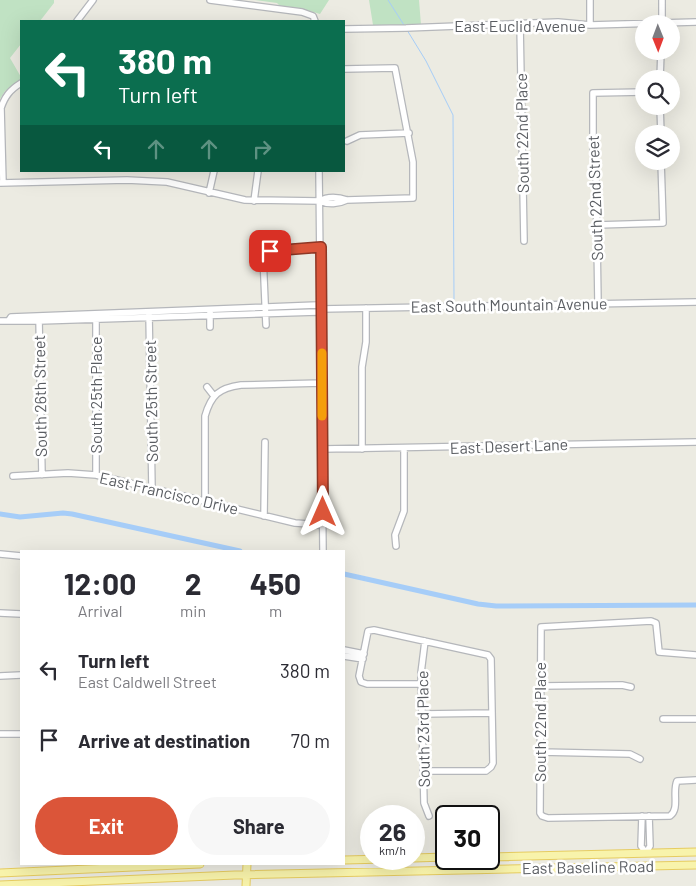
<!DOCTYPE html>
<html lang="en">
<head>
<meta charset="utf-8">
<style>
  :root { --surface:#fff; --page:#f7f7f7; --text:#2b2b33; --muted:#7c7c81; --accent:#db5539 }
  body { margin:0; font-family:Barlow,sans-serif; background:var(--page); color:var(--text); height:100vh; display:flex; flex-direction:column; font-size:19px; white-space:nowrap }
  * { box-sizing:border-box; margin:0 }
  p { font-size:16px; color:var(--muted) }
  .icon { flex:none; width:28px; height:28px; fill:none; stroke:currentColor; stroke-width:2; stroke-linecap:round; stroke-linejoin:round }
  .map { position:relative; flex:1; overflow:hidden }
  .drawer { position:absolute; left:20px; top:550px; width:325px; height:315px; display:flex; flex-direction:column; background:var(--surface); border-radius:0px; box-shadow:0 5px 20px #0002 }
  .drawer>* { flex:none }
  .banner { position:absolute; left:20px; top:20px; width:325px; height:152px; border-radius:0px; box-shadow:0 5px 20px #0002; background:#0b6e4f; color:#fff; overflow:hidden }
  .needle { width:32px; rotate:179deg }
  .tools { position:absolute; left:635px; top:15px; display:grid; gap:10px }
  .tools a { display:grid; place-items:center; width:45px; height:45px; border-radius:50%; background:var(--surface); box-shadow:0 5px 20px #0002; font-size:25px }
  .speed { position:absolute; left:360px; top:805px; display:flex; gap:10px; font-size:25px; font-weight:700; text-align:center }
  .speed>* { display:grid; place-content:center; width:65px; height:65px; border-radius:50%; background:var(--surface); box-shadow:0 5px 20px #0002; line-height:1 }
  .speed small { font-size:12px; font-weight:400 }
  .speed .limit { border:2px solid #111; border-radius:8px; background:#fff; color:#111 }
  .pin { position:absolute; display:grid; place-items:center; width:42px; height:42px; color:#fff; margin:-21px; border-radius:10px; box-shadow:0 2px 8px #0006 }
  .me { position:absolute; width:55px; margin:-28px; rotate:0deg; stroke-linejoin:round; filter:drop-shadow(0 0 4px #0008) }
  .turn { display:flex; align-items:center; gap:18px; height:105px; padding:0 15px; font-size:22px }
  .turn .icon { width:65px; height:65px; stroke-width:2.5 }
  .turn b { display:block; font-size:35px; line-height:42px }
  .lanes { display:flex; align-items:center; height:48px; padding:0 15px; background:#0003; justify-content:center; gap:25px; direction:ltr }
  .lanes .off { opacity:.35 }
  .eta { display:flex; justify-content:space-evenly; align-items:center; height:85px; text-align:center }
  .eta b { font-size:30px; font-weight:700; line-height:35px }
  .primary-button { display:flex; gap:10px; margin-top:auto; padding:10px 15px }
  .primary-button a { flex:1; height:58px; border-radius:30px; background:var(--accent); color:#fff; font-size:20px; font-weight:700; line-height:58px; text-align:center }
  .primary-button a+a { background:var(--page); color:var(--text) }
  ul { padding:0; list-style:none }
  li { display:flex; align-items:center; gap:15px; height:70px; padding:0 15px }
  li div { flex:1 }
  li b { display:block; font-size:19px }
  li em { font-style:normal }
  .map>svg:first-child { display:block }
</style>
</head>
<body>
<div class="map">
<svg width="696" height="886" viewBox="0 0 696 886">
  <rect width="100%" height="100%" fill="#ecebe2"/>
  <path fill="#c0e2c3" d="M 0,0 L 54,0 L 54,3 L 40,21 L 21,21 L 21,44 L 10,58 L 21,77 L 21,80 L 5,91 L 0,99 Z
    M 255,0 L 329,0 L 320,14 L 310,11 L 280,6 L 277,3 Z
    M 369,0 L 419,0 L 421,25 L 373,25 Z"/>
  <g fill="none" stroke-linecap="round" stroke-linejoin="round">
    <path stroke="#a6cdf8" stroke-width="1" d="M 388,0 L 404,25
      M 407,30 L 426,61 L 453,115 L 454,299"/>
    <path stroke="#a6cdf8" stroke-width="5" d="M 0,514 L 20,517 L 63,513 L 72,514 L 240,551
      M 344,574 L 478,604 L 496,606 L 696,605"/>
    <g stroke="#b5b7bb" stroke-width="8">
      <path id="minor" d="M 210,0 L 302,12 L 313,16 L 315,21
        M 590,0 L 590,25
        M 77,21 L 93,0
        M 520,24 L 524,241
        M 662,24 L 662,0
        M 344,29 L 406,28 L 558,22 L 590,25 L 696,22
        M 660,79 L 661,51
        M 660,106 L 661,134
        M 347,141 L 360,135 L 409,133
        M 319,171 L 323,551
        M 0,183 L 127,180 L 167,182 L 245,200 L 320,201 C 328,205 339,204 347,200
        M 3,183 L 1,108 C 5,96 10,90 21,83
        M 209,193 L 214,171
        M 254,201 L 258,171
        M 320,201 C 327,196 339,197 347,200 L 413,198 L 413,162 L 395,68 L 344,69
        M 597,225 L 663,223 L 661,161
        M 598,303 L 596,177 L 593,148 L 593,93 L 644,92
        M 210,312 L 210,327
        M 149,314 L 152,489
        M 39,319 L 42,475
        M 9,320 L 11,317 L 317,305 L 321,309
        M 0,321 L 39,321 L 317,312 L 321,309 L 696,302
        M 266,325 L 263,255 L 270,251 L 321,247
        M 207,387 L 214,396
        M 323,449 L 696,442
        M 362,449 L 362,367 L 366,342 L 366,308
        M 96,475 L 96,317
        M 13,476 L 68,473 L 96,475 L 295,523 L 323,525
        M 205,502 L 205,416 C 211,395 219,388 241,385 L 322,383
        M 264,516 L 265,442
        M 396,546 L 395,535 L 404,511 L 404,448
        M 0,554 L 21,556
        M 0,613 L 21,614
        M 425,641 L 421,673 L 424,803 L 429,816
        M 344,650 L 364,654
        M 696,655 L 659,652 L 656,623 L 651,621 L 541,627 L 540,813 L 542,816 L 548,818 L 670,816 C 680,809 672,792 677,781 L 696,780
        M 344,656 L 363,659
        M 0,676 L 21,675
        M 421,684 L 367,684 L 361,682 L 359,676 L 368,631 L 374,630 L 488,655 L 491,659 L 493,763 L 491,767 L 486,771 L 423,771
        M 541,686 L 622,685 L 631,687
        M 422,714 L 492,713
        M 663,719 L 696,719
        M 0,734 L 21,734
        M 541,752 L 630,754 L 640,759
        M 642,816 L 641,846 L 646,853 L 650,846 L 649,816"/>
    </g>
    <g stroke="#e6cc61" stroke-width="9">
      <path id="major" d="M 489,857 L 696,852
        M 414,858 L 446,857
        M 397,859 L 397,871
        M 344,860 L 386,859
        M 0,873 L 200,864
        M 0,885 L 235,875 L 696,865
        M 246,886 L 247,864"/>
    </g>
    <use href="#minor" stroke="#fff" stroke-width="5.5"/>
    <use href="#major" stroke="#f8f3ab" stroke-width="7"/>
  </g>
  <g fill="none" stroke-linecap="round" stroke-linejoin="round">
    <g stroke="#8e3725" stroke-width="12">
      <path id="route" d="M 270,251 L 321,247 L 323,512"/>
    </g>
    <use href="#route" stroke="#db5539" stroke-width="9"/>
    <path stroke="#f59e0b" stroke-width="9" d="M 322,353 L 322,416"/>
  </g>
  <g text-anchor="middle" stroke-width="5" stroke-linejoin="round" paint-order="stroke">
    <g font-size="16" fill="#5a5d62" stroke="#fff">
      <text x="520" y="32">East Euclid Avenue</text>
      <text transform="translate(522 133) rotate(-91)" y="6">South 22nd Place</text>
      <text transform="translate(595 198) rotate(-92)" y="6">South 22nd Street</text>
      <text transform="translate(509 305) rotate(-1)" y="6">East South Mountain Avenue</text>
      <text transform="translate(96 395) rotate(-90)" y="6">South 25th Place</text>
      <text transform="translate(40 396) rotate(-91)" y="6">South 26th Street</text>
      <text transform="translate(151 401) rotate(-91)" y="6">South 25th Street</text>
      <text transform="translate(509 446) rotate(-2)" y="6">East Desert Lane</text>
      <text transform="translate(169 493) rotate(13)" y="6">East Francisco Drive</text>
      <text transform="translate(540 722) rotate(-90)" y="6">South 22nd Place</text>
      <text transform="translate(423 729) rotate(-91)" y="6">South 23rd Place</text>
      <text transform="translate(588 867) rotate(-1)" y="6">East Baseline Road</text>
    </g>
  </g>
</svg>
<div class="tools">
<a><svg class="needle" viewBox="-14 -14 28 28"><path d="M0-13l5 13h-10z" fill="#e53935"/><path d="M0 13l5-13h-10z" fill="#7c7c81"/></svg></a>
<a><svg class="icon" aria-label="search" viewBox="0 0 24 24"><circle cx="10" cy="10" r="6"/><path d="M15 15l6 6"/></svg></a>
<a><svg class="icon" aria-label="layers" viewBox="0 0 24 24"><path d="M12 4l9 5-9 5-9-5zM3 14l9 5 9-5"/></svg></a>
</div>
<div class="speed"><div>26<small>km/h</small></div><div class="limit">30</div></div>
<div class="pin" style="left:270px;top:251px;background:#d93025"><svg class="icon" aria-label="arrive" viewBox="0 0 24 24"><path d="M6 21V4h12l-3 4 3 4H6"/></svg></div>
<svg class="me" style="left:323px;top:512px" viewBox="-20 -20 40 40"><path d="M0-17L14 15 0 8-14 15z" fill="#db5539" stroke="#fff" stroke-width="4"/></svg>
<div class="banner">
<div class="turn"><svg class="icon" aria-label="left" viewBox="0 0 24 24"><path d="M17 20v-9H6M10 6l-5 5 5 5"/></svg><div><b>380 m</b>Turn left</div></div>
<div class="lanes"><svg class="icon" aria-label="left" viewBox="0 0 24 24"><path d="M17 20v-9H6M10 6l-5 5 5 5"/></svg><svg class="icon off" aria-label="ahead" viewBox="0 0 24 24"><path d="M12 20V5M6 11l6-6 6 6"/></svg><svg class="icon off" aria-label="ahead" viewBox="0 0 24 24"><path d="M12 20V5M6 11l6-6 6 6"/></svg><svg class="icon off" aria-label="right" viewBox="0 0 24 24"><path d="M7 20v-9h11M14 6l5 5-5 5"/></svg></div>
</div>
<section class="drawer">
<div class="eta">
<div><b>12:00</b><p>Arrival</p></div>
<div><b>2</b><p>min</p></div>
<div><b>450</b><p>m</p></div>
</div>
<ul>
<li><svg class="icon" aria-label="left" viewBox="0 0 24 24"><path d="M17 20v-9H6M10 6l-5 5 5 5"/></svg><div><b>Turn left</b><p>East Caldwell Street</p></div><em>380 m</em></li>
<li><svg class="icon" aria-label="arrive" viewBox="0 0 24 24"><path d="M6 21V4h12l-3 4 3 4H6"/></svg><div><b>Arrive at destination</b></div><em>70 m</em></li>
</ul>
<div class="primary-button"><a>Exit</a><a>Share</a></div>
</section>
</div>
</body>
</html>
